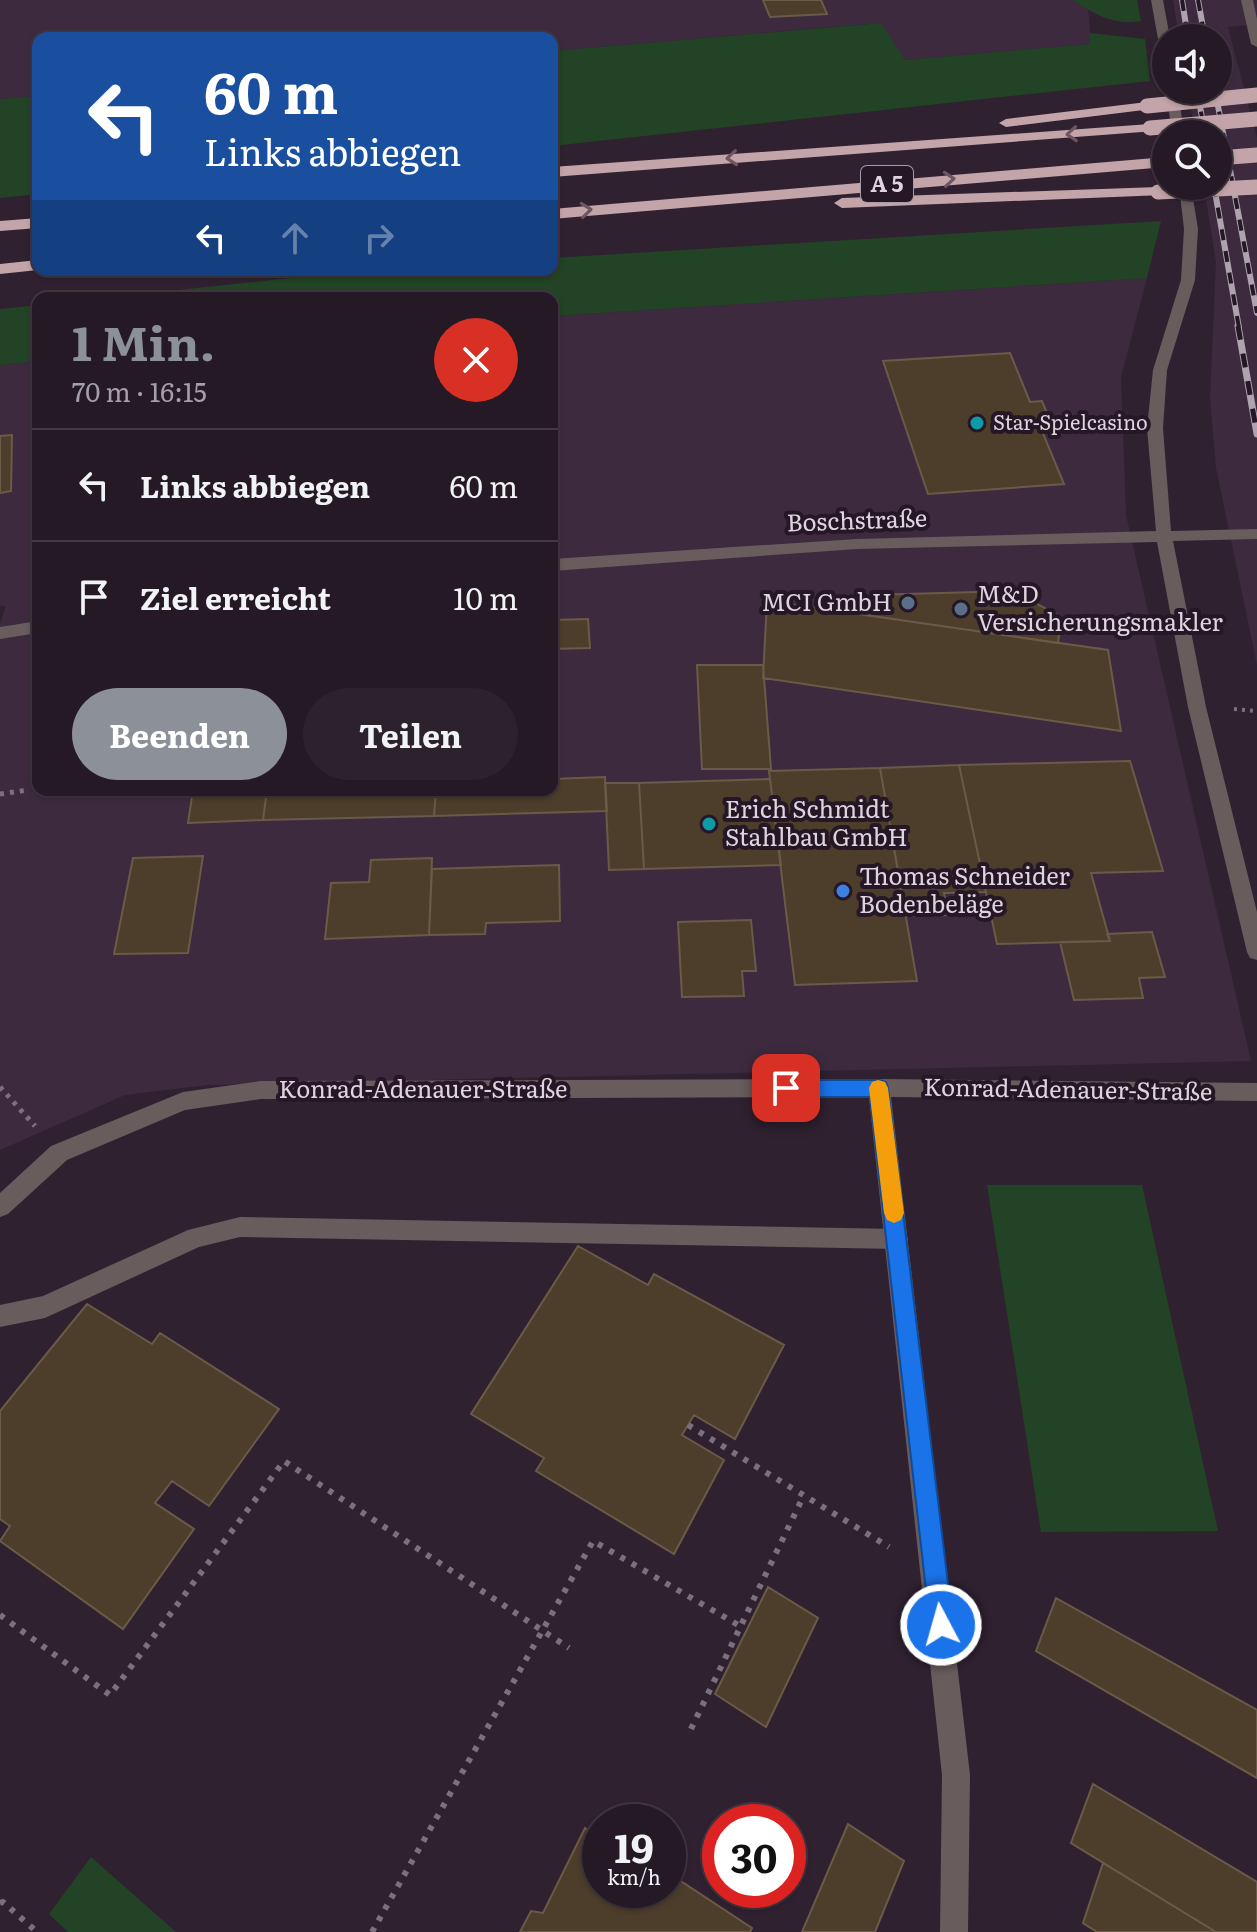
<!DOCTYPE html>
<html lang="de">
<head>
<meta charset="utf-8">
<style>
  :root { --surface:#241925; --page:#2c222d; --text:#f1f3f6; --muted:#a3a0a7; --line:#413842; --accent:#8c9099 }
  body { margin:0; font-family:Literata,serif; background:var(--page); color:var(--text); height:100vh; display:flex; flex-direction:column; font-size:30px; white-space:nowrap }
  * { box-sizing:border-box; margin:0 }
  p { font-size:26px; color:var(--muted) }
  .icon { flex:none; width:44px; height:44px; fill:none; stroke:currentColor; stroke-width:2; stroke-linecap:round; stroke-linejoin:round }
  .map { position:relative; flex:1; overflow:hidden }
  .drawer { position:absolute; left:32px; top:292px; width:526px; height:504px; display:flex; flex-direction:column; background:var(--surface); border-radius:16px; box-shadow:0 2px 6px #0004,0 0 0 2px var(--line) }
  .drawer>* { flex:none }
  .top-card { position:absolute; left:32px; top:32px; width:526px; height:244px; border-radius:16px; box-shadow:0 2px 6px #0004,0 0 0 2px var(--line); background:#1a4fa0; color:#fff; overflow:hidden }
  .tools { position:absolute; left:1152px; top:24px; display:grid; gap:16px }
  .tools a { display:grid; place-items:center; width:80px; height:80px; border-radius:50%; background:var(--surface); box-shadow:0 2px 6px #0004,0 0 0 2px var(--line); font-size:40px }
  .speed { position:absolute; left:582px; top:1804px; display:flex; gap:16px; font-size:40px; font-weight:700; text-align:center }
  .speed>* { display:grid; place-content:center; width:104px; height:104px; border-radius:50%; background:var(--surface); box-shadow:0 2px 6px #0004,0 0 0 2px var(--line); line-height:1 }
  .speed small { font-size:20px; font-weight:400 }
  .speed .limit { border:12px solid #d22; background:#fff; color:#111 }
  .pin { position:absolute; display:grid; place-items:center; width:68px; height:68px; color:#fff; margin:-34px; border-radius:16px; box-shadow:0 4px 12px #0006 }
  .me { position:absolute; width:88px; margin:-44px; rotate:354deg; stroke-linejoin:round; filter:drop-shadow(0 0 6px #0008) }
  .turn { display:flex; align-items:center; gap:28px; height:168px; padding:0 40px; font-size:36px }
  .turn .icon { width:104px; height:104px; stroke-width:2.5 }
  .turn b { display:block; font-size:56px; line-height:68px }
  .lanes { display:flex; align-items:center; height:76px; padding:0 40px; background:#0003; justify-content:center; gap:40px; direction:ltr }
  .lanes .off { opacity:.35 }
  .round { display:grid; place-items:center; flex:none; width:84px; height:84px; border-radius:42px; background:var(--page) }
  .summary { display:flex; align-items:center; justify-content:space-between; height:136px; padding:0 40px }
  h1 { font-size:48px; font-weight:700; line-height:60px; color:var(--accent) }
  .button { display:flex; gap:16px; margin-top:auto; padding:16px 40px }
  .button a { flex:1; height:92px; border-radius:48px; background:var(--accent); color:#fff; font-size:32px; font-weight:700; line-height:92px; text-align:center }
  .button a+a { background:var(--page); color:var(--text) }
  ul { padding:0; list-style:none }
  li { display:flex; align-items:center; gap:24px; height:112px; padding:0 40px; border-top:2px solid var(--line) }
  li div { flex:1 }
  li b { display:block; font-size:30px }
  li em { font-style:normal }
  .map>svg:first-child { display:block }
</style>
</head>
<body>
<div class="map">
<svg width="1257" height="1932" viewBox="0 0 1257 1932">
  <rect width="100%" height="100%" fill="#302131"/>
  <path fill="#3d2a3f" d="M 0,0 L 1136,0 L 1088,6 L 1091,44 L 905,60 L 880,23 L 552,51 L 552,38 L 38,38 L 38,96 L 0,99 Z
    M 1173,0 L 1257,0 L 1257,24 L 1228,27 L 1257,138 L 1257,665 L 1216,468 L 1210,398 L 1216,263 L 1204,186 L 1218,186 L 1218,134 L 1195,134 L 1188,90 L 1218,90 L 1218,38 L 1179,38 Z
    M 1147,278 L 1121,377 L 1126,515 L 1251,1061 L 208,1085 L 125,1095 L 0,1150 L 0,624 L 6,606 L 0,606 L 0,365 L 38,361 L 38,790 L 552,790 L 552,316 Z"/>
  <path fill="#224325" d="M 1073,0 L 1137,0 L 1141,21 C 1114,26 1094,14 1073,0 Z
    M 881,23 L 905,60 L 1090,44 L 1090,33 L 1145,39 L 1150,81 L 552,146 L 552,51 Z
    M 38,96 L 38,194 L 0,198 L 0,99 Z
    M 1161,221 L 1147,278 L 552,316 L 552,298 L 103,298 L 367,270 L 552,270 L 552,258 Z
    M 38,305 L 38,361 L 0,365 L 0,309 Z
    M 987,1185 L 1142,1185 L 1218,1531 L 1041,1532 Z
    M 91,1857 L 176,1932 L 68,1932 L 49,1914 Z"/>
  <path fill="#4d3d2b" stroke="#6c5a48" stroke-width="2" d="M 763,0 L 821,0 L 827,14 L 770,17 Z
    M 1010,353 L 1030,402 L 1042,401 L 1054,430 L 1042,431 L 1064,484 L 928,494 L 883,361 Z
    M 12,435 L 11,491 L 0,493 L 0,436 Z
    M 1014,591 L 1061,617 L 1058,643 L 832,610 L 834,596 Z
    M 767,601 L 1108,650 L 1121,731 L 763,678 Z
    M 588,619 L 590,648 L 552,649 L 552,620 Z
    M 697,665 L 763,665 L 771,769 L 702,769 Z
    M 1130,761 L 1163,871 L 1091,873 L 1110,941 L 997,944 L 959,765 Z
    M 959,765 L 986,892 L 944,893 L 948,915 L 906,916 L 880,768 Z
    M 880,768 L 917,981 L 795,985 L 769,771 Z
    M 605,777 L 607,811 L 434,816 L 436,790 L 552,790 L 552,779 Z
    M 770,779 L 781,865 L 644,869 L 639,783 Z
    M 605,783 L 639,783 L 644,869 L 609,870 Z
    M 193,790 L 267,790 L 263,820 L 188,823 Z
    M 267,790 L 436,790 L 434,816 L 263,820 Z
    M 203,856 L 188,953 L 114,954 L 133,858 Z
    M 432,858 L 429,935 L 325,939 L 331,883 L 369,882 L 371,860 Z
    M 559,865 L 560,921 L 486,923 L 485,934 L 429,935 L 432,869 Z
    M 751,920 L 756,971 L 742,971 L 744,996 L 682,997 L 678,922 Z
    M 1152,932 L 1165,977 L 1139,978 L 1143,998 L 1074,1000 L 1060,942 L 1110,941 L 1107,934 Z
    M 578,1246 L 648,1285 L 654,1274 L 784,1345 L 735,1439 L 694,1415 L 682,1435 L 724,1460 L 674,1554 L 536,1471 L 544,1458 L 471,1414 Z
    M 87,1304 L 152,1344 L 160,1333 L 279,1409 L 209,1506 L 172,1481 L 155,1503 L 194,1529 L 123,1629 L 0,1541 L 10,1526 L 0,1519 L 0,1411 Z
    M 768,1587 L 818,1618 L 766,1727 L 715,1694 Z
    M 1056,1598 L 1257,1710 L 1257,1778 L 1036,1651 Z
    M 1093,1784 L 1257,1882 L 1257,1932 L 1216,1932 L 1071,1843 Z
    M 848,1824 L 904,1861 L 875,1932 L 802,1932 Z
    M 585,1828 L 600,1839 L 600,1890 L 668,1890 L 676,1878 L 752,1928 L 750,1932 L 520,1932 L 531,1911 L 543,1913 Z
    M 1103,1863 L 1216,1932 L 1097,1932 L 1083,1923 Z"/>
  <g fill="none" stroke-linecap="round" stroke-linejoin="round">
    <path stroke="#7d707e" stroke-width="4" stroke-dasharray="3 5" stroke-linecap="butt" d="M 1234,709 L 1257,711"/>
    <path stroke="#7d707e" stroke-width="5" stroke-dasharray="4 6" stroke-linecap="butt" d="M 0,794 L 28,790
      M 0,1087 L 35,1126"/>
    <path stroke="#7d707e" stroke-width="6" stroke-dasharray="5 8" stroke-linecap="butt" d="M 688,1425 L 889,1547
      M 0,1615 L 110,1695 L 284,1461 L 569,1648
      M 691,1729 L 804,1495
      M 0,1903 L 3,1902 L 37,1932
      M 372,1932 L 593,1541 L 740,1626"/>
    <path fill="#685c5d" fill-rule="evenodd" d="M 240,1217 L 897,1229 L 905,1232 L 908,1239 L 905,1246 L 897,1249 L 240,1237 L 199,1247 L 45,1318 L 0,1327 L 0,1305 L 43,1296 L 188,1230 Z"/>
    <path fill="#685c5d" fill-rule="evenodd" d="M 1151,0 L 1163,0 L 1170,38 L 1166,38 L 1166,53 L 1160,50 Z
      M 1241,0 L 1253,0 L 1257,19 L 1257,47 L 1251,44 Z
      M 1166,90 L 1178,90 L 1184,134 L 1172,134 Z
      M 1179,186 L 1191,186 L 1198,229 L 1195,280 L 1167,370 L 1163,428 L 1171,531 L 1257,529 L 1257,539 L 1173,541 L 1206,707 L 1257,912 L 1257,960 L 1250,958 L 1247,952 L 1188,707 L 1157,542 L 857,549 L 552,571 L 552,559 L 857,539 L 1156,531 L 1147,428 L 1153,370 L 1181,280 L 1184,229 Z
      M 38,621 L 38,633 L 0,639 L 0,627 Z
      M 879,1079 L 1257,1083 L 1257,1101 L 891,1097 L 970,1775 L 968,1932 L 940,1932 L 942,1775 L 869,1097 L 261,1099 L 185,1110 L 67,1160 L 8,1214 L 0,1217 L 0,1193 L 51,1146 L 183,1092 L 261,1081 Z"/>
    <path fill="#c3a4a8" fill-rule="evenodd" d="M 1147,102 L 1152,103 L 1152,109 L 1006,127 L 999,123 L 1006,119 Z
      M 1150,124 L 1157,128 L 1155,131 L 552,177 L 552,167 Z
      M 1166,157 L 1166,167 L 552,219 L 552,209 Z
      M 1158,187 L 1166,192 L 1163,195 L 842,208 L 834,203 L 842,198 Z
      M 38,218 L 38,228 L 0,231 L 0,221 Z
      M 38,260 L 38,270 L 0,274 L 0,264 Z"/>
    <g stroke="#aea2ae" stroke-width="6">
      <path id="rail-far1" d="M 1182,0 L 1188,38
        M 1198,0 L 1205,38
        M 1197,90 L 1205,134
        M 1215,90 L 1257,313
        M 1214,186 L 1239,328"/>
    </g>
    <g stroke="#aea2ae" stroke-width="7">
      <path id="rail" d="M 1238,326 L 1257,434"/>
    </g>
    <use href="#rail-far1" stroke="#261727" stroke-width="4" stroke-dasharray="11" stroke-linecap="butt"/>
    <use href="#rail" stroke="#261727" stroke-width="5" stroke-dasharray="14" stroke-linecap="butt"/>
    <path stroke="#c3a4a8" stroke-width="15" d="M 1147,106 L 1257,95
      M 1150,128 L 1257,119
      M 1218,158 L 1257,155
      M 1158,192 L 1257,187"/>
  </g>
  <defs><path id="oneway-chevron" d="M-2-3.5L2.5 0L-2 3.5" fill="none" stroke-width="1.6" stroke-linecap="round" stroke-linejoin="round" transform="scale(2)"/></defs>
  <g stroke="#6d5661">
    <use href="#oneway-chevron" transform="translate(1072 134) rotate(176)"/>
    <use href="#oneway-chevron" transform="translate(732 158) rotate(175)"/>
    <use href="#oneway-chevron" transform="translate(949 179) rotate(-5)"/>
    <use href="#oneway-chevron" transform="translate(586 210) rotate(-6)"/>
  </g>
  <path fill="#1a73e8" stroke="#114b97" stroke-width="2" d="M 786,1080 L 879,1080 L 886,1082 L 888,1088 L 953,1625 L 950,1633 L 941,1637 L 933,1633 L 930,1625 L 870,1097 L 786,1097 L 779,1094 L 777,1088 L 779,1082 Z"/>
  <path fill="#f59e0b" d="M 878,1080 L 885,1082 L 888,1088 L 904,1213 L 901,1220 L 894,1223 L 887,1220 L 884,1213 L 869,1088 L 872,1082 Z"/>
  <g fill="#0f9aa8" stroke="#261727" stroke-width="3">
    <circle cx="977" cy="423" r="8"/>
    <circle cx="709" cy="824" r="8"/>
  </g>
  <g fill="#5c6f8a" stroke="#261727" stroke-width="3">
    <circle cx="908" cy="603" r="8"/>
    <circle cx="961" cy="609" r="8"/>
  </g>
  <circle fill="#3f7fe0" stroke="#261727" stroke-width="3" cx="843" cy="891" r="8"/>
  <g text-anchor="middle" stroke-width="8" stroke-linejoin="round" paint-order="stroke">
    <g font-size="20" fill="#ded4de" stroke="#261727" text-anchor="start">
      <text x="993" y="430">Star-Spielcasino</text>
    </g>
    <rect fill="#261727" stroke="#a79ba7" stroke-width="2" x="861" y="166" width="52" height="36" rx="6"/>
    <g font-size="22" font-weight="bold" fill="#ded4de">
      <text x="887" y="192">A 5</text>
    </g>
    <g font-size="24" fill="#ded4de" stroke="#261727">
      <text transform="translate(857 521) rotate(-2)" y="8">Boschstraße</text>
      <text x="423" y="1098">Konrad-Adenauer-Straße</text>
      <text transform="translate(1068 1090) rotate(1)" y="8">Konrad-Adenauer-Straße</text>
    </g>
    <g font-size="24" fill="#ded4de" stroke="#261727" text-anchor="start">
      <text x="977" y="603">M&amp;D<tspan x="977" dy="28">Versicherungsmakler</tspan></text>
      <text x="892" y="611" text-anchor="end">MCI GmbH</text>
      <text x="725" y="818">Erich Schmidt<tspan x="725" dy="28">Stahlbau GmbH</tspan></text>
      <text x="859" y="885">Thomas Schneider<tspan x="859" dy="28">Bodenbeläge</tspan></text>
    </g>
  </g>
</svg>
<div class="tools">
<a><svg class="icon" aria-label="sound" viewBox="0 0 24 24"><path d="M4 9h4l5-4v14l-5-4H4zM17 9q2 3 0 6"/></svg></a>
<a><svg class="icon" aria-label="search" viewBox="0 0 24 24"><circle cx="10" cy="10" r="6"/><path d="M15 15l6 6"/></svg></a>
</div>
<div class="speed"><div>19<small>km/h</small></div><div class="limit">30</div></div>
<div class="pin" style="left:786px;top:1088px;background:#d93025"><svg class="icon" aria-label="arrive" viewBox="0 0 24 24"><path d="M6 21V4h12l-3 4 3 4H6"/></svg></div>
<svg class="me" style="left:941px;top:1625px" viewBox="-20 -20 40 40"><circle r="17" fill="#1a73e8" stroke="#fff" stroke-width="3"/><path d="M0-11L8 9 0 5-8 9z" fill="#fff"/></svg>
<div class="top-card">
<div class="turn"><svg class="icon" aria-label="left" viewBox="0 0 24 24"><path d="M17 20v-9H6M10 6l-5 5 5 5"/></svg><div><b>60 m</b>Links abbiegen</div></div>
<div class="lanes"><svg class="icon" aria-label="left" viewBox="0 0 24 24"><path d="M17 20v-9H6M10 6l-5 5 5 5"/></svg><svg class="icon off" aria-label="ahead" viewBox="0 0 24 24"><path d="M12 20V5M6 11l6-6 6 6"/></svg><svg class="icon off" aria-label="right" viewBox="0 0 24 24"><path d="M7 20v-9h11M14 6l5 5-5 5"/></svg></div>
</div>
<section class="drawer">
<div class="summary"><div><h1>1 Min.</h1><p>70 m · 16:15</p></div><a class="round" style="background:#d93025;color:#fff"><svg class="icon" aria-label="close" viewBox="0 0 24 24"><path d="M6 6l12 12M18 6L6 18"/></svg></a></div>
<ul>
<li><svg class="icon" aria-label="left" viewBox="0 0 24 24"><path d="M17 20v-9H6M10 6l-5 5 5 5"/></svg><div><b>Links abbiegen</b></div><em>60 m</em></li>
<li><svg class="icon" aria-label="arrive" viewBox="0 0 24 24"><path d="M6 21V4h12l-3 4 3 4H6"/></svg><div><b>Ziel erreicht</b></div><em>10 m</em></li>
</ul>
<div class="button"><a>Beenden</a><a>Teilen</a></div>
</section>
</div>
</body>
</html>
